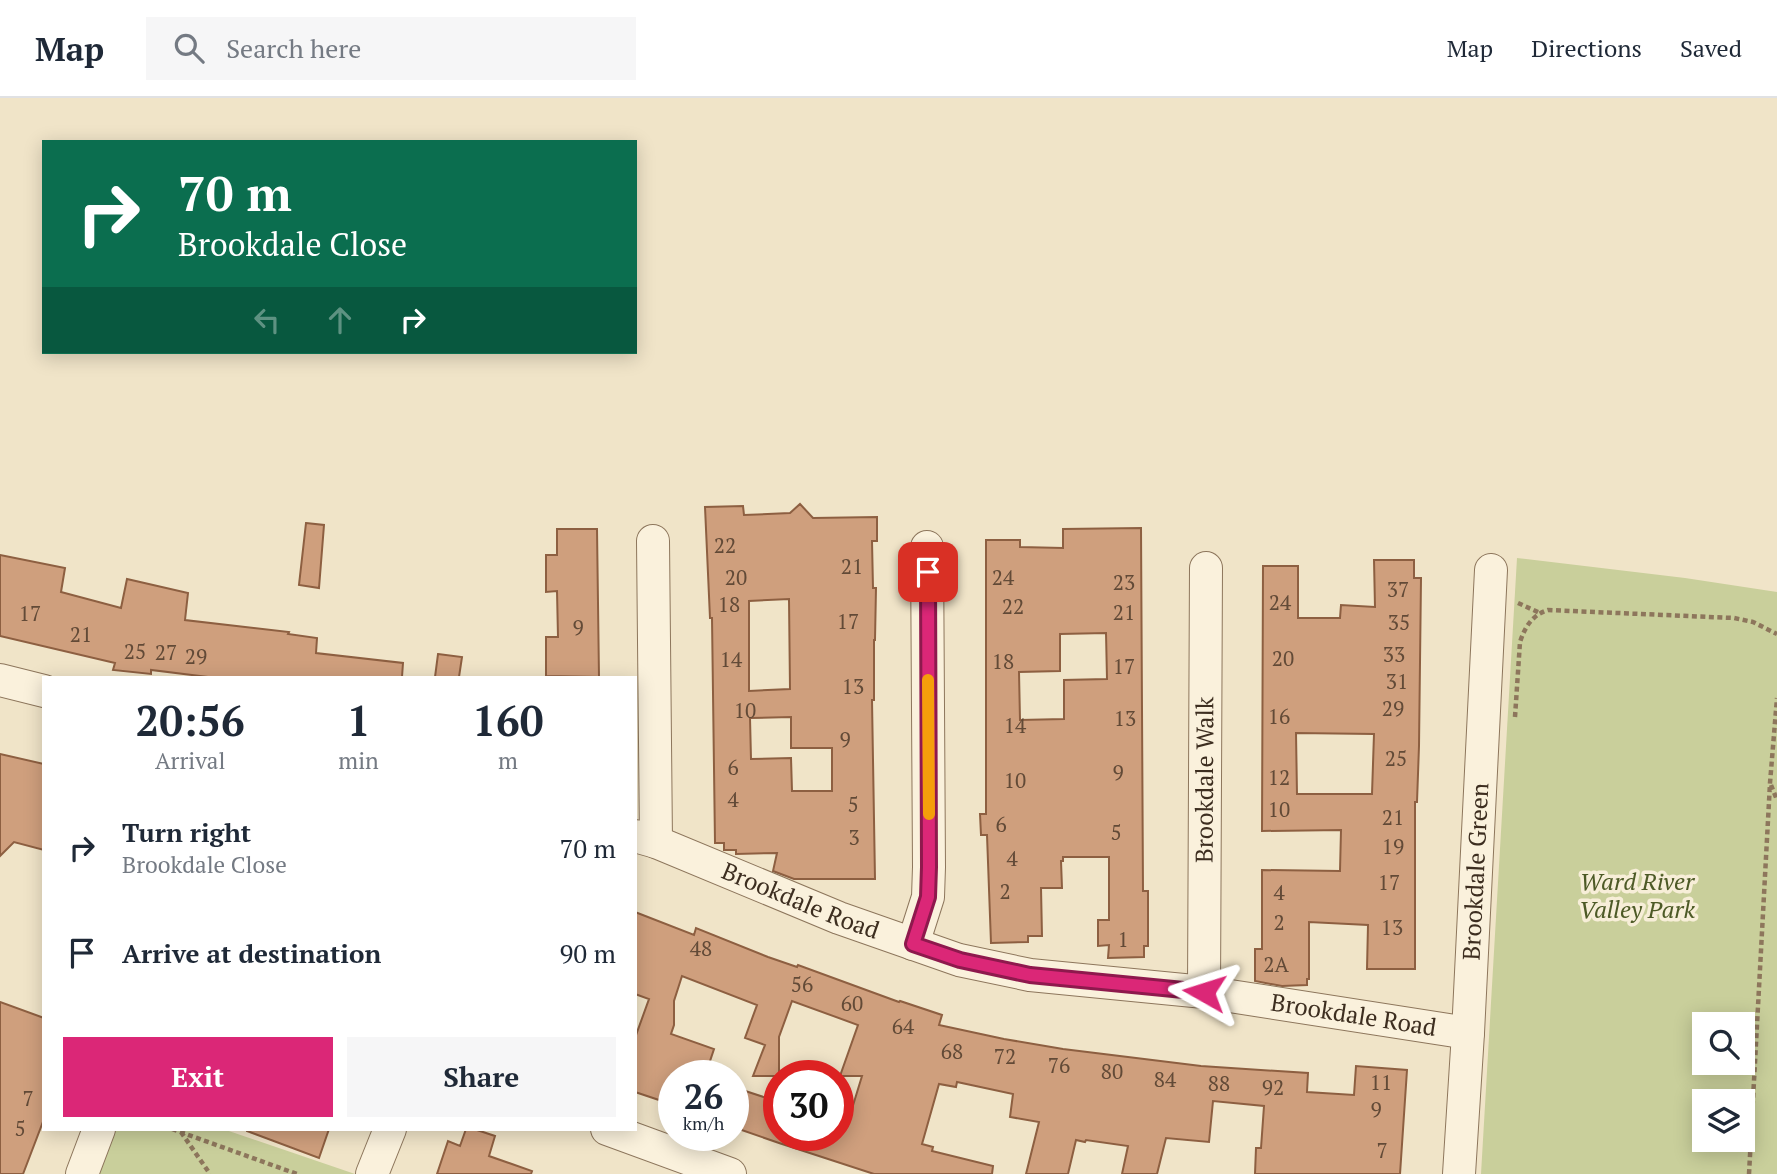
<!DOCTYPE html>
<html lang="en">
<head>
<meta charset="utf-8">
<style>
  :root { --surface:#fff; --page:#f6f6f7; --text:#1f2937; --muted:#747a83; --line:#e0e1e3; --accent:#db2777 }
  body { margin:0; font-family:"PT Serif",serif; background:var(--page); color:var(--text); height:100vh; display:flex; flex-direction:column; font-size:26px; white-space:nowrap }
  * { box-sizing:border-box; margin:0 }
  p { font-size:23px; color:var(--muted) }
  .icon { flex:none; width:38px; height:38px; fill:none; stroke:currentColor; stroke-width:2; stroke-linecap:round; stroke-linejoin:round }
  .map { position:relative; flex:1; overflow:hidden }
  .drawer { position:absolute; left:42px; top:578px; width:595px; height:455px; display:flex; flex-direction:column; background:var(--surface); border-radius:0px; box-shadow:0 4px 18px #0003 }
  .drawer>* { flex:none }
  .hud { position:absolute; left:42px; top:42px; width:595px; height:214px; border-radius:0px; box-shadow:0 4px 18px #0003; background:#0b6e4f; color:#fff; overflow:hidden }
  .fabs { position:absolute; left:1692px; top:914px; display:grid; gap:14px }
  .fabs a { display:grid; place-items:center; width:63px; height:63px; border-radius:0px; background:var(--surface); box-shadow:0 4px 18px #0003; font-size:35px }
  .speed { position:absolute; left:658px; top:962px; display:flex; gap:14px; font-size:35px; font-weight:700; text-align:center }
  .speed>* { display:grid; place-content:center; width:91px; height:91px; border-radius:50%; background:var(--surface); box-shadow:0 4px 18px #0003; line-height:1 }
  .speed small { font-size:18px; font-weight:400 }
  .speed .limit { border:10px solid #d22; background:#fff; color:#111 }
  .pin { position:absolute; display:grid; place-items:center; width:60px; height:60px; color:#fff; margin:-30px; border-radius:14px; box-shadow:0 4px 10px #0006 }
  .me { position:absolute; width:77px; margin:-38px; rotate:276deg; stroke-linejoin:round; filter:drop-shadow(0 0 5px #0008) }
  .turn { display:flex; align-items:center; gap:24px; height:147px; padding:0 21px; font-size:32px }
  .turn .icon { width:91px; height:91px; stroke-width:2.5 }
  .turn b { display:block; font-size:49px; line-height:60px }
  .lanes { display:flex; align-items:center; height:66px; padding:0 21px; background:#0003; justify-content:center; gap:35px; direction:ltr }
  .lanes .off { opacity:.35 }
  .eta { display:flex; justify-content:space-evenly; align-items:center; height:119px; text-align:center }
  .eta b { font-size:42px; font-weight:700; line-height:49px }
  .button { display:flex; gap:14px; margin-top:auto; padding:14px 21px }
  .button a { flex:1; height:80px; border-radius:0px; background:var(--accent); color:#fff; font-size:28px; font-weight:700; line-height:80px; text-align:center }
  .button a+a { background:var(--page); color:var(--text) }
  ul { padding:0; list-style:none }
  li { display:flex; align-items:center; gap:21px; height:105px; padding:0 21px }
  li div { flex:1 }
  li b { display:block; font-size:26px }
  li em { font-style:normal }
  header { display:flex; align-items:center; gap:42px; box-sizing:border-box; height:98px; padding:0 35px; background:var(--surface); border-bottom:2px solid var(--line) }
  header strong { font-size:33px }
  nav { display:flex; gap:38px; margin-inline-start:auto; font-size:24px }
  .search { width:490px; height:63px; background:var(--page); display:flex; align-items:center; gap:18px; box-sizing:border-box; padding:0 24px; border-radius:0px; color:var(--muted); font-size:26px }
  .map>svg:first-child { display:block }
</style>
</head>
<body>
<header>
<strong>Map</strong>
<div class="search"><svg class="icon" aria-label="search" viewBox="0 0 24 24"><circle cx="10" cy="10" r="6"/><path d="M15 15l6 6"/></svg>Search here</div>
<nav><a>Map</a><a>Directions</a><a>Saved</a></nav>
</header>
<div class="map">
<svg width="1777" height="1076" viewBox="0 0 1777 1076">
  <rect width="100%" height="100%" fill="#f0e4c8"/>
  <path fill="#c9cf9b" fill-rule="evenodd" d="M 1517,460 L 1685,480 L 1777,494 L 1777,1076 L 1481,1076 ZM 1704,926 L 1743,926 L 1743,964 L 1704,964 ZM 1704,1003 L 1743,1003 L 1743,1041 L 1704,1041 Z
    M 113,1031 L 223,1031 L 355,1076 L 97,1076 Z"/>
  <path fill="#cf9f7d" stroke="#8d5f41" stroke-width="2" fill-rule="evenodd" d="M 800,406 L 813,420 L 877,419 L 877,443 L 872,443 L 873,490 L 876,490 L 875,542 L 874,542 L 874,602 L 872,602 L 875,781 L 794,781 L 773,773 L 777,755 L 736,756 L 736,752 L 724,752 L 724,745 L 715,745 L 712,520 L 710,520 L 705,409 L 743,408 L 744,417 L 790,415 ZM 789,501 L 790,591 L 749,593 L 749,503 ZM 791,619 L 791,650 L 832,650 L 832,693 L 792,693 L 791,660 L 751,661 L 750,620 Z
    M 306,425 L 324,427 L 319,490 L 299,487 Z
    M 1141,430 L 1143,793 L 1148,793 L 1148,848 L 1144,848 L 1144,859 L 1108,860 L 1109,847 L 1098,848 L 1098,822 L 1109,822 L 1109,759 L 1063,759 L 1063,763 L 1061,763 L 1062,790 L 1041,790 L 1042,838 L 1028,838 L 1028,844 L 991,845 L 987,737 L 981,737 L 980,716 L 986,716 L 986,442 L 1020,442 L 1020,449 L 1063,450 L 1063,431 ZM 1106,535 L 1107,581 L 1064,582 L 1064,621 L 1020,622 L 1019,574 L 1060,573 L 1060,536 Z
    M 557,431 L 597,431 L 599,579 L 546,578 L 546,539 L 558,539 L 557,493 L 546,494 L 546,457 L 557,457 Z
    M 0,457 L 65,470 L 61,494 L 121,510 L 127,481 L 188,495 L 185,522 L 289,534 L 288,536 L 317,540 L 316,555 L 403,565 L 402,579 L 208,579 L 151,572 L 151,576 L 113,572 L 115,565 L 0,538 Z
    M 1374,462 L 1414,462 L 1414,480 L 1421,480 L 1419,648 L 1417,704 L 1415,704 L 1415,871 L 1367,871 L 1368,827 L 1309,824 L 1309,881 L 1307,881 L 1307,887 L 1282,888 L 1255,883 L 1255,851 L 1262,851 L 1262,772 L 1340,773 L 1341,732 L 1262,733 L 1263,468 L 1298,468 L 1298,520 L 1340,520 L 1341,507 L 1375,509 ZM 1296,635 L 1374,636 L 1372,696 L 1297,696 Z
    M 438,556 L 462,559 L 459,579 L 435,579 Z
    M 0,656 L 44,666 L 44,752 L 14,744 L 0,758 Z
    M 635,814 L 694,837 L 696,830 L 768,859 L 797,869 L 798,867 L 899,904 L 900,903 L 942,917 L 939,927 L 1004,941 L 1063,951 L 1201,968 L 1308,975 L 1307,994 L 1354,997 L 1356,968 L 1407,972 L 1400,1076 L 1255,1076 L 1256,1050 L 1261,1050 L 1264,1008 L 1213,1003 L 1209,1044 L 1166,1040 L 1157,1076 L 1122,1076 L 1128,1048 L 1086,1042 L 1085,1044 L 1076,1042 L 1068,1076 L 1026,1076 L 1039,1024 L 1010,1019 L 1013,996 L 957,984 L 956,989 L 939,986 L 922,1046 L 933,1049 L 932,1053 L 993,1068 L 992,1076 L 874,1076 L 779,1045 L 733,1029 L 733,989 L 779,1004 L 779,1038 L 838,1038 L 838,1024 L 847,1027 L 862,978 L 840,978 L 858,927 L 792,903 L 779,939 L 779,978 L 753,978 L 765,947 L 745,940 L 757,907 L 682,878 L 674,903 L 674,927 L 671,936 L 714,951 L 705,978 L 674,978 L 674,1007 L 635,994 L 635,940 L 649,901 L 635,896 Z
    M 0,904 L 44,920 L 44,1021 L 23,1076 L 0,1076 Z
    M 247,1031 L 329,1031 L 319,1060 L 247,1033 Z
    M 466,1031 L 474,1031 L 495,1038 L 489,1058 L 532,1073 L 531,1076 L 437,1076 L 448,1043 L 460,1048 Z"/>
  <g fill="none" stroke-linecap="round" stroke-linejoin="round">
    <g stroke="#8d765c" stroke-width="34">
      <g id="street">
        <path d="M 653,443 L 656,744"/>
        <path d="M 0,582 L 44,593"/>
        <path id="s1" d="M 635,738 L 656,744 L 839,820 L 959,862 L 1030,877 L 1204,894 L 1468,935"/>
        <path d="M 913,846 L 928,799 L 929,769 L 927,449"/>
        <path id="s2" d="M 1204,894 L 1206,470"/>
        <path d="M 607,1031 L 730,1076"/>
        <path d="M 82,1076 L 99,1031"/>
        <path d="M 372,1076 L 390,1031"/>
        <path id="s3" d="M 1459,1076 L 1468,935 L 1491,472"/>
      </g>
    </g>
    <path stroke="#8d765c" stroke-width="4.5" stroke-dasharray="5 3.5" stroke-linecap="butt" d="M 1518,505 L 1540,515
      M 1515,619 L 1520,544 C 1525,529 1532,517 1548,512 L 1734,520 L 1753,524 L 1777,536
      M 1771,687 L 1777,702
      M 172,1031 L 297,1076
      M 181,1034 L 210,1076
      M 1749,1076 L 1770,685 L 1777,600"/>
    <use href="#street" stroke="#faf1dc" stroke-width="32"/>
  </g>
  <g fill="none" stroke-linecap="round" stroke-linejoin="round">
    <g stroke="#8e194d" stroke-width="18">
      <path id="route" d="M 928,474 L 929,769 L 928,799 L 913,846 L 960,862 L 1030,877 L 1204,894"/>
    </g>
    <use href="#route" stroke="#db2777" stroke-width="12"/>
    <path stroke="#f59e0b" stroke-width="12" d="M 928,582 L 929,716"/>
  </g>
  <g text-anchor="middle" stroke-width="7" stroke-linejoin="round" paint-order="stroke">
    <g font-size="21" fill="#624a37">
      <text x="725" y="455">22</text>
      <text x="852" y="476">21</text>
      <text x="736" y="487">20</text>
      <text x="1003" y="487">24</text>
      <text x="1124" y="492">23</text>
      <text x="1398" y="499">37</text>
      <text x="1280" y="512">24</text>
      <text x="729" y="514">18</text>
      <text x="1013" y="516">22</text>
      <text x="1124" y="522">21</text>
      <text x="30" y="523">17</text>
      <text x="848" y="531">17</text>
      <text x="1399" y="532">35</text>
      <text x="578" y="537">9</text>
      <text x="81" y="544">21</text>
      <text x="135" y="561">25</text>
      <text x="166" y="562">27</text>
      <text x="1394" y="564">33</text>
      <text x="196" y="566">29</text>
      <text x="1283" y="568">20</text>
      <text x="731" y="569">14</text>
      <text x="1003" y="571">18</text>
      <text x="1124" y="576">17</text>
      <text x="1397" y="591">31</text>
      <text x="853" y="596">13</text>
      <text x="1393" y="618">29</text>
      <text x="745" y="620">10</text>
      <text x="1279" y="626">16</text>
      <text x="1125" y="628">13</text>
      <text x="1015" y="635">14</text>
      <text x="845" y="649">9</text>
      <text x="1396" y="668">25</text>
      <text x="733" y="677">6</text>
      <text x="1118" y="682">9</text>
      <text x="1279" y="687">12</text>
      <text x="1015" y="690">10</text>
      <text x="733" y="709">4</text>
      <text x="853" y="714">5</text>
      <text x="1279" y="719">10</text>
      <text x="1393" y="727">21</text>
      <text x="1001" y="734">6</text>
      <text x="1116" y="742">5</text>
      <text x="854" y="747">3</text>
      <text x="1393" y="756">19</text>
      <text x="1012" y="768">4</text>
      <text x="1389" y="792">17</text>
      <text x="1005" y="801">2</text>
      <text x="1279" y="802">4</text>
      <text x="1279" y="832">2</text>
      <text x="1392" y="837">13</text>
      <text x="1123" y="849">1</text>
      <text x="701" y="858">48</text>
      <text x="1276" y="874">2A</text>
      <text x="802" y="894">56</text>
      <text x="852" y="913">60</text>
      <text x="903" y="936">64</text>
      <text x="952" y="961">68</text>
      <text x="1005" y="966">72</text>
      <text x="1059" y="975">76</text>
      <text x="1112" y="981">80</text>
      <text x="1165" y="989">84</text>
      <text x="1381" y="992">11</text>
      <text x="1219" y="993">88</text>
      <text x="1273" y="997">92</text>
      <text x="28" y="1008">7</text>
      <text x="1376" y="1019">9</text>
      <text x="20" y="1038">5</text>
      <text x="1382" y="1060">7</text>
    </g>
    <g font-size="24" fill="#3d2e20" stroke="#f7eed8">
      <text dy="8" stroke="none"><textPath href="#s2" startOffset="212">Brookdale Walk</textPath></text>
      <text dy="8" stroke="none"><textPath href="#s3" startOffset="303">Brookdale Green</textPath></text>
      <text dy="8" stroke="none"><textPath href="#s1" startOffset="178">Brookdale Road</textPath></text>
      <text dy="8" stroke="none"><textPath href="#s1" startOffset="746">Brookdale Road</textPath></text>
    </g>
    <g font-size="24" font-style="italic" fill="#4d5a26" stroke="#f7eed8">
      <text x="1637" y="792">Ward River<tspan x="1637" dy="28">Valley Park</tspan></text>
    </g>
  </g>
</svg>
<div class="fabs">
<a><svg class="icon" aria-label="search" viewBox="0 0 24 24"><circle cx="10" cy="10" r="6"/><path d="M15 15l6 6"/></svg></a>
<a><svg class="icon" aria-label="layers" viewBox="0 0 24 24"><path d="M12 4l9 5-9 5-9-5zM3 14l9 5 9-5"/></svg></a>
</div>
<div class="speed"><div>26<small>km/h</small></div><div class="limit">30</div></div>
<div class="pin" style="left:928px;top:474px;background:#d93025"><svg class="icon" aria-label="arrive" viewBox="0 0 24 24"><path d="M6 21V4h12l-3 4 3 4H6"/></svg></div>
<svg class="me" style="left:1204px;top:894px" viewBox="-20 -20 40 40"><path d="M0-17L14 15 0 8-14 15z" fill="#db2777" stroke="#fff" stroke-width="4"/></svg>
<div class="hud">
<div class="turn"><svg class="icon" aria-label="right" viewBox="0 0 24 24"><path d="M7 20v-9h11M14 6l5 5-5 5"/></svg><div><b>70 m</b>Brookdale Close</div></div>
<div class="lanes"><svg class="icon off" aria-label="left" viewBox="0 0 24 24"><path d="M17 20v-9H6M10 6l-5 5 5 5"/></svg><svg class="icon off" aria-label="ahead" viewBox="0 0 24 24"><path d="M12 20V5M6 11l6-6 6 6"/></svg><svg class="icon" aria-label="right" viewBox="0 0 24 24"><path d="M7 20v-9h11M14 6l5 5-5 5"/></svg></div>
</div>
<section class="drawer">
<div class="eta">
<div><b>20:56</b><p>Arrival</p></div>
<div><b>1</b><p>min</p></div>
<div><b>160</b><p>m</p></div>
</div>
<ul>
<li><svg class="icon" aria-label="right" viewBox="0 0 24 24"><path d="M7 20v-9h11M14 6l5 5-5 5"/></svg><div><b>Turn right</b><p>Brookdale Close</p></div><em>70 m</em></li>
<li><svg class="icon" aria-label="arrive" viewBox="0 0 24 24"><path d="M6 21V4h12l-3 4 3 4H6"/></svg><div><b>Arrive at destination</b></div><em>90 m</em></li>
</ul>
<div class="button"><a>Exit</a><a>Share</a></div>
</section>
</div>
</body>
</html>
